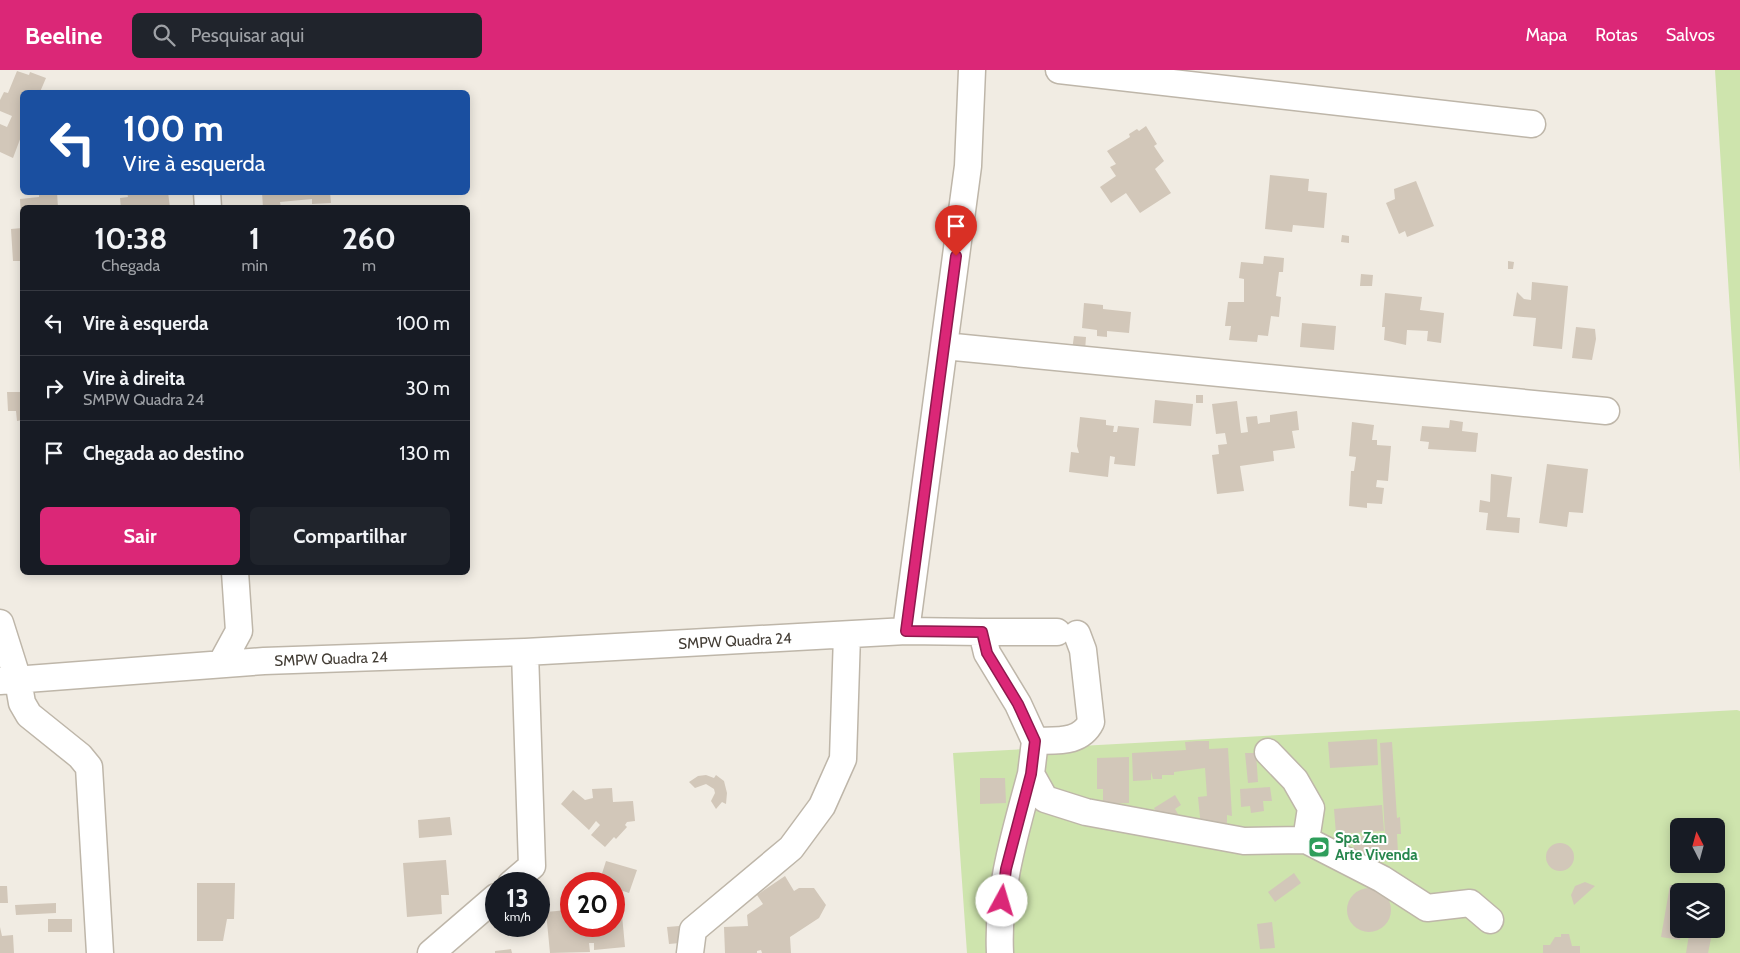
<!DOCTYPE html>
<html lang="pt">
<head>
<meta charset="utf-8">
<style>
  :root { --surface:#171b24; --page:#20242c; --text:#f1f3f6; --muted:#9ea1a6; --line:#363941; --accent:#db2777 }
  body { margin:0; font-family:Cabin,sans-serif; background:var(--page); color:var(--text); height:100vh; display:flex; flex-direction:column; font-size:19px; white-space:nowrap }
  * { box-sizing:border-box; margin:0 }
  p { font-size:16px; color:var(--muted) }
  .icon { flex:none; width:28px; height:28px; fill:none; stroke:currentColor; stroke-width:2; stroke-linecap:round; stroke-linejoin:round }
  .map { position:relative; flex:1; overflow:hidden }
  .drawer { position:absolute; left:20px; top:135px; width:450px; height:370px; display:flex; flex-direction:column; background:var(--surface); border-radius:8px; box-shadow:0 2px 12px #0003 }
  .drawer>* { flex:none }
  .hud { position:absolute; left:20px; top:20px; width:450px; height:105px; border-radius:8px; box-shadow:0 2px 12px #0003; background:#1a4fa0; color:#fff; overflow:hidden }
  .needle { width:32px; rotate:354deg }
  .controls { position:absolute; left:1670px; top:748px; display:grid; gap:10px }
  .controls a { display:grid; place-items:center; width:55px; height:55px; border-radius:8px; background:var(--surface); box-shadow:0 2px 12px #0003; font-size:25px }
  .speed { position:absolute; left:485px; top:802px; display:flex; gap:10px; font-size:25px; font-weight:700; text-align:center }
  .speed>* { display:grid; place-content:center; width:65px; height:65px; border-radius:50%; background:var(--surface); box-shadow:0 2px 12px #0003; line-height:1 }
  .speed small { font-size:12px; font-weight:400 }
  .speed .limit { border:8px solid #d22; background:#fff; color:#111 }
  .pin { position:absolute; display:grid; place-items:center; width:42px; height:42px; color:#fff; margin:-51px -21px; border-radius:50% 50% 50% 0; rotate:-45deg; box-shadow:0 0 5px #0007 }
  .pin .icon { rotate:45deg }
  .me { position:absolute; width:55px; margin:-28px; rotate:6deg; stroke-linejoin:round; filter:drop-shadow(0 0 4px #0008) }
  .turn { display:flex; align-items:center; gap:18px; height:105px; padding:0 20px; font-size:22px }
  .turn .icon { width:65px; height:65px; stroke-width:2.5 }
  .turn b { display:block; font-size:35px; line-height:42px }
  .eta { display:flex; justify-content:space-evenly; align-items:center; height:85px; text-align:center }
  .eta b { font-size:30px; font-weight:800; line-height:35px }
  .cta { display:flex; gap:10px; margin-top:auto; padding:10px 20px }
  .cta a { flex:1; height:58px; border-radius:8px; background:var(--accent); color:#fff; font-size:20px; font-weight:800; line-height:58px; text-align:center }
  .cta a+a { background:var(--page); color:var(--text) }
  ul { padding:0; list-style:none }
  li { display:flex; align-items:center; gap:15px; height:65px; padding:0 20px; border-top:1px solid var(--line) }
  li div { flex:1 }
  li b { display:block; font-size:19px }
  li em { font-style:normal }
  header { display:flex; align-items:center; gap:30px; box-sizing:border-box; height:70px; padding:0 25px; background:var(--accent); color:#fff }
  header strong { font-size:24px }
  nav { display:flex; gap:28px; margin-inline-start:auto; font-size:18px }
  .search { width:350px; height:45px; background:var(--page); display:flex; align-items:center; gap:12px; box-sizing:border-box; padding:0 18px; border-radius:8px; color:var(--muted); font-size:19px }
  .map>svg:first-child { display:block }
</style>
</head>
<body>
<header>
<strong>Beeline</strong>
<div class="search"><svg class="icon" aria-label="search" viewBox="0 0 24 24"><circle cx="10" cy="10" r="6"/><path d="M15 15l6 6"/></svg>Pesquisar aqui</div>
<nav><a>Mapa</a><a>Rotas</a><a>Salvos</a></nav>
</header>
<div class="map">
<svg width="1740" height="883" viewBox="0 0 1740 883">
  <rect width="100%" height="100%" fill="#f1ece3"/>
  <path fill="#cee4ad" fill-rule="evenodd" d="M 1715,0 L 1740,0 L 1740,403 Z
    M 1737,640 L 1740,641 L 1740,883 L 967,883 L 953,683 ZM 1679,756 L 1716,756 L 1716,794 L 1679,794 ZM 1679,821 L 1716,821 L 1716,859 L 1679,859 Z"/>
  <path fill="#d2c7b9" d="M 17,1 L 29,5 L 30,2 L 46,8 L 40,22 L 22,22 L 22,64 L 13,88 L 0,82 L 0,54 L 7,57 L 12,46 L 0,41 L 0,30 L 4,22 L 8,23 Z
    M 1146,56 L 1157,74 L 1154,76 L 1164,91 L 1155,99 L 1171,123 L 1140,143 L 1126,123 L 1111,133 L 1100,117 L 1116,106 L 1110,97 L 1116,94 L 1107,81 L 1130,67 L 1129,64 L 1137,59 L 1139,61 Z
    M 1270,105 L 1309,109 L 1308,121 L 1327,123 L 1324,158 L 1293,155 L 1292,162 L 1265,159 Z
    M 1416,111 L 1434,156 L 1407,167 L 1405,161 L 1399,164 L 1386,133 L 1395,129 L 1394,119 Z
    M 39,122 L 57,122 L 58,138 L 22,138 L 21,145 L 20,129 L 39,127 Z
    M 127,122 L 168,122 L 170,138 L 121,138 L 120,128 L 128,127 Z
    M 262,122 L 330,122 L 331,133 L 312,134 L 312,129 L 280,132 L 281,138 L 263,138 Z
    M 22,158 L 22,191 L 13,191 L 11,159 Z
    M 1342,165 L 1349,166 L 1349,173 L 1341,172 Z
    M 1264,186 L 1284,188 L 1283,202 L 1279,202 L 1276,226 L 1281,227 L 1279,247 L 1271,246 L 1268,266 L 1258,265 L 1257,272 L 1229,270 L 1231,256 L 1225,256 L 1228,232 L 1244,232 L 1244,209 L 1239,208 L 1241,192 L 1263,194 Z
    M 1508,191 L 1514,192 L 1513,199 L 1508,199 Z
    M 1361,204 L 1373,205 L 1372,216 L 1360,216 Z
    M 1532,212 L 1568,216 L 1562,279 L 1533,276 L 1536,248 L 1513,246 L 1517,222 L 1524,229 L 1531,230 Z
    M 1385,223 L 1422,227 L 1420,240 L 1444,243 L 1441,273 L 1427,271 L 1428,261 L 1407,260 L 1406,275 L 1384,270 L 1385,257 L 1382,257 Z
    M 1084,233 L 1103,235 L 1103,239 L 1131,242 L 1129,263 L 1107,261 L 1107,267 L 1097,266 L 1097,260 L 1082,258 Z
    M 1302,253 L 1336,256 L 1334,280 L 1300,277 Z
    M 1576,257 L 1595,259 L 1596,269 L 1592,290 L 1572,288 Z
    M 1074,266 L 1086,267 L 1085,281 L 1072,280 Z
    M 7,322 L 22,322 L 22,350 L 17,351 L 16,341 L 8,341 Z
    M 1196,325 L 1203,325 L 1203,333 L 1196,333 Z
    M 1155,330 L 1193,334 L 1191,356 L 1153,353 Z
    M 1237,331 L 1241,363 L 1248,362 L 1246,347 L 1257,346 L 1258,354 L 1261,353 L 1270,352 L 1270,345 L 1297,341 L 1299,360 L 1292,361 L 1295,378 L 1273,381 L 1274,391 L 1240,396 L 1244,421 L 1217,424 L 1212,385 L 1219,384 L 1218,375 L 1227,374 L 1225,363 L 1216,364 L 1212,334 Z
    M 1080,347 L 1106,350 L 1106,355 L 1114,356 L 1113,362 L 1117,362 L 1118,356 L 1139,358 L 1135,396 L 1114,394 L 1115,387 L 1110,386 L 1108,407 L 1069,402 L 1071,382 L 1079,383 L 1077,376 Z
    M 1450,350 L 1463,352 L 1462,361 L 1478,363 L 1476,382 L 1428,379 L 1429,372 L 1420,371 L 1422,356 L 1449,358 Z
    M 1352,352 L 1374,355 L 1372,370 L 1377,370 L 1377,375 L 1391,376 L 1388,411 L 1377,410 L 1376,417 L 1384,418 L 1382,434 L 1367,433 L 1367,438 L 1349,436 L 1351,401 L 1354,401 L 1356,387 L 1349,386 Z
    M 1547,394 L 1588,399 L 1583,443 L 1569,442 L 1567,457 L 1539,453 Z
    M 1491,404 L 1512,407 L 1507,447 L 1520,448 L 1519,463 L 1486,460 L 1488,443 L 1479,442 L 1480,430 L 1490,432 Z
    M 1377,669 L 1378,695 L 1330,698 L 1328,672 Z
    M 1197,671 L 1209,671 L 1209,679 L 1228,678 L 1232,746 L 1227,745 L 1227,756 L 1201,757 L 1198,727 L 1207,726 L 1205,698 L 1174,702 L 1174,705 L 1162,705 L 1162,709 L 1153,709 L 1151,702 L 1151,710 L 1133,711 L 1132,683 L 1186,680 L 1185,672 Z
    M 1392,672 L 1397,748 L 1400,747 L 1401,764 L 1397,764 L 1398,783 L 1354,784 L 1353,767 L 1385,765 L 1380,673 Z
    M 1245,683 L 1256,683 L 1258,712 L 1248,713 Z
    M 1129,687 L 1129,733 L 1103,734 L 1103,719 L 1097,719 L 1097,688 Z
    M 706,705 L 714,708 L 716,705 L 724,711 L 727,723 L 726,734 L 722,732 L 716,739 L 711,731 L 715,723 L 714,719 L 706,714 L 695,718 L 689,712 L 698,706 Z
    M 980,708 L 1005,708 L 1006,733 L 980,734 Z
    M 1270,717 L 1272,731 L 1263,731 L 1264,741 L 1251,743 L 1250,736 L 1241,737 L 1240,719 Z
    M 612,718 L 613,732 L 633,731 L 635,751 L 627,752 L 625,755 L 627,757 L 616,769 L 614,767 L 605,777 L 591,765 L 600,755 L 596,751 L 589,760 L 561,734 L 573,720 L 585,730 L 593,728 L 592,719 Z
    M 1175,725 L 1181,735 L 1175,739 L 1178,744 L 1169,750 L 1160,748 L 1154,738 Z
    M 1382,735 L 1384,761 L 1336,764 L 1334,739 Z
    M 450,747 L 452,765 L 419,768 L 418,750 Z
    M1546 787a14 14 0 1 1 28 0a14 14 0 1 1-28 0Z
    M 446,790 L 449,825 L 441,825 L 442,844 L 407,847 L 403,793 Z
    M 606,791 L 637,800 L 629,823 L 614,818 L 614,814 L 599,813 Z
    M 1294,803 L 1301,813 L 1275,832 L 1268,822 Z
    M 785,806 L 794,821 L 799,818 L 814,818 L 826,835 L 819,848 L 790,867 L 791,883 L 762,883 L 761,880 L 757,881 L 757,883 L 725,883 L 724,857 L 748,856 L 747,845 L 763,834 L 757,825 Z
    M 1585,812 L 1595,816 L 1574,835 L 1571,825 L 1575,816 Z
    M 197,813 L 235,813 L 234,849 L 227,849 L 223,871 L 197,871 Z
    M 1670,815 L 1689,819 L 1689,821 L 1679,821 L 1679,859 L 1682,859 L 1680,870 L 1661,867 Z
    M 0,816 L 7,816 L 8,833 L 0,833 Z
    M1347 840a22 22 0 1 1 44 0a22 22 0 1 1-44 0Z
    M 56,833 L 56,843 L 16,845 L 15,835 Z
    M 567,840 L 571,856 L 614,856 L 614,845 L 622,845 L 625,877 L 594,880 L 594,873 L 589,873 L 590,882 L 550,883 L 546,842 Z
    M 48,849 L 72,849 L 72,862 L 48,862 Z
    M 1272,852 L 1275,878 L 1260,879 L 1257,854 Z
    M 679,856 L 680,873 L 669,874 L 667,857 Z
    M 0,857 L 2,866 L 13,865 L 14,883 L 0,883 Z
    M 1690,859 L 1713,859 L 1708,883 L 1686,883 Z
    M 1561,864 L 1569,864 L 1572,876 L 1580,876 L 1580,883 L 1543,883 L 1543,875 L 1550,875 L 1555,867 L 1561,867 Z
    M 511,879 L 512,883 L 495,883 L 495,881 Z"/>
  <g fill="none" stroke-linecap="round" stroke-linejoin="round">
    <g stroke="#beb6a9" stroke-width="29">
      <path id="minor" d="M 1059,0 L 1532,54
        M 207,122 L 208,138
        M 944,276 L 1606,341
        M 0,553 L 18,610 L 22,633 L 29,645 L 80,686 L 89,697 L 100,883
        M 906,561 L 982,562 L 987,583 L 1018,634 L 1035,671 L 1031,704 L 1045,729 L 1086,742 L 1244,771 L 1306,770 L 1382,809 L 1427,838 L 1470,833 L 1490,850
        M 982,562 L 1057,562
        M 221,594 L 239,561 L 235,502
        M 0,611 L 264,591 L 525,582 L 906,561 L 968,96 L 972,0
        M 1035,671 C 1056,670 1080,674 1091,652 L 1083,580 L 1077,564
        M 1268,682 L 1295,710 L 1311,738 L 1306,770
        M 511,814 L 532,796 L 525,582
        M 431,883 L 496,827
        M 690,883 L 693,860 L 791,778 L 822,736 L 843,689 L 847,565
        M 1000,883 C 997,821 1015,763 1031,704"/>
    </g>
    <use href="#minor" stroke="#fff" stroke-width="26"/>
  </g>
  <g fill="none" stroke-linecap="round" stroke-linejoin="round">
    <g stroke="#8e194d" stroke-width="12">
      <path id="route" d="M 956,186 L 906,561 L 982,562 L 987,583 L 1018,634 L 1035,671 L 1031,704 L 1006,799 L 1002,831"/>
    </g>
    <use href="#route" stroke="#db2777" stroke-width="9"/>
  </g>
  <defs>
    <g id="stadium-square" transform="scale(1.125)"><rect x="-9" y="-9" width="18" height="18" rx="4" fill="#2e9e5b" stroke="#fff"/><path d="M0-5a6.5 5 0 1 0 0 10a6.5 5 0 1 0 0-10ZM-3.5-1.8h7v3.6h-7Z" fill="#fff"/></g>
  </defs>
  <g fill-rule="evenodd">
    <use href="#stadium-square" x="1319" y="777"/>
  </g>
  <g text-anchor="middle" stroke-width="4" stroke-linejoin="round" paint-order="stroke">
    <g font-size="15" fill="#423c34" stroke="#fff">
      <text transform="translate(735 571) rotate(-3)" y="5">SMPW Quadra 24</text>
      <text transform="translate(331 589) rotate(-2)" y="5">SMPW Quadra 24</text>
    </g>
    <g font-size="15" font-weight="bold" fill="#27864d" stroke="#fff" text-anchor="start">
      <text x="1335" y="773">Spa Zen<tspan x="1335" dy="17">Arte Vivenda</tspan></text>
    </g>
  </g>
</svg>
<div class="controls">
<a><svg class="needle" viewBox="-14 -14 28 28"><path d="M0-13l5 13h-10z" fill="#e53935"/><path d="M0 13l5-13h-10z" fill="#9ea1a6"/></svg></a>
<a><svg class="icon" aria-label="layers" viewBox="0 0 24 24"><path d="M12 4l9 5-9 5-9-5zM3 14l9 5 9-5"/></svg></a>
</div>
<div class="speed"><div>13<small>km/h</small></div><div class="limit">20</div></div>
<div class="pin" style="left:956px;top:186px;background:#d93025"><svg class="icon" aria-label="arrive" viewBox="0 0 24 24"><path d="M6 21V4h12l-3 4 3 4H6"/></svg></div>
<svg class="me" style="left:1002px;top:831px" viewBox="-20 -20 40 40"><circle r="19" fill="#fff"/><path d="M0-13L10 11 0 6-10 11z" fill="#db2777"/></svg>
<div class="hud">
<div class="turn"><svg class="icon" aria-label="left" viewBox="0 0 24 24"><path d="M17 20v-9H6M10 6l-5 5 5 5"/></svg><div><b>100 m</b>Vire à esquerda</div></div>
</div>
<section class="drawer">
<div class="eta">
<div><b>10:38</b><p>Chegada</p></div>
<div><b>1</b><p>min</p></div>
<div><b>260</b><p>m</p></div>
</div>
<ul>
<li><svg class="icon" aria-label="left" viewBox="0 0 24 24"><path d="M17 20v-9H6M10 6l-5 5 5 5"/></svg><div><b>Vire à esquerda</b></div><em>100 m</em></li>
<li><svg class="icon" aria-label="right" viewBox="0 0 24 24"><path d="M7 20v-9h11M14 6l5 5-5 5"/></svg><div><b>Vire à direita</b><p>SMPW Quadra 24</p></div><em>30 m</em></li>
<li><svg class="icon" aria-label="arrive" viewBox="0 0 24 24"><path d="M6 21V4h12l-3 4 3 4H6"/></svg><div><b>Chegada ao destino</b></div><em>130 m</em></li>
</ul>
<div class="cta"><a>Sair</a><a>Compartilhar</a></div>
</section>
</div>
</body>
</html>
